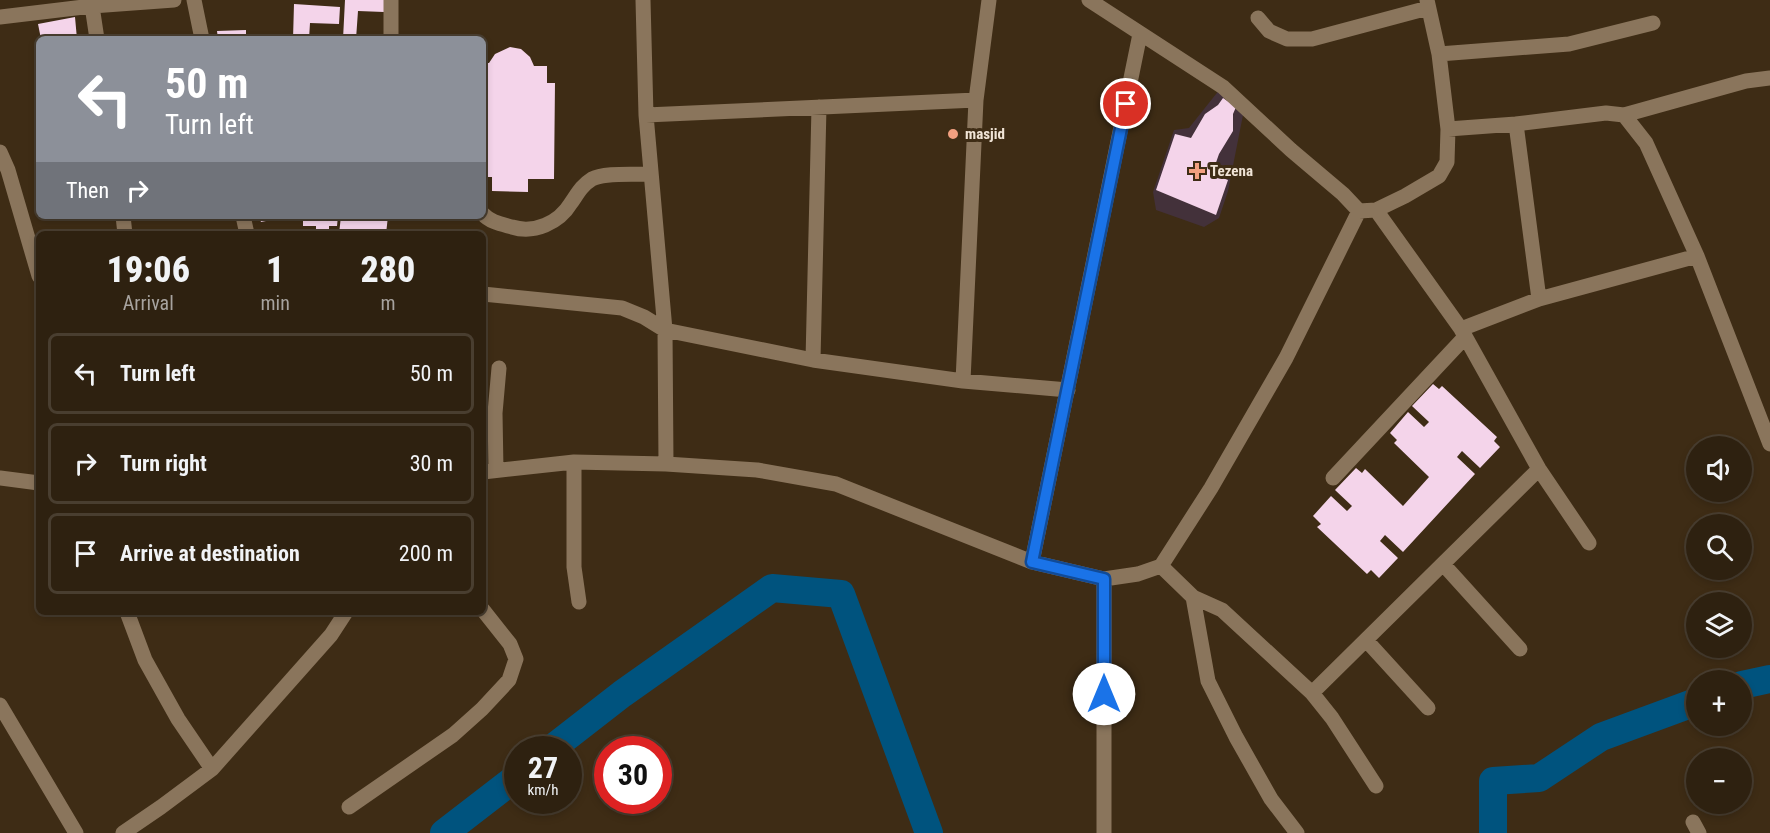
<!DOCTYPE html>
<html lang="en">
<head>
<meta charset="utf-8">
<style>
  :root { --surface:#2e2110; --page:#362919; --text:#f1f3f6; --muted:#a7a39f; --line:#493e30 }
  body { margin:0; font-family:"Roboto Condensed",sans-serif; background:var(--page); color:var(--text); height:100vh; display:flex; flex-direction:column; font-size:22px; white-space:nowrap }
  * { box-sizing:border-box; margin:0 }
  p { font-size:20px; color:var(--muted) }
  .icon { flex:none; width:33px; height:33px; fill:none; stroke:currentColor; stroke-width:2; stroke-linecap:round; stroke-linejoin:round }
  .map { position:relative; flex:1; overflow:hidden }
  .drawer { position:absolute; left:36px; top:231px; width:450px; height:384px; display:flex; flex-direction:column; background:var(--surface); border-radius:9px; box-shadow:0 3px 9px #0003,0 0 0 2px var(--line) }
  .drawer>* { flex:none }
  .banner { position:absolute; left:36px; top:36px; width:450px; height:183px; border-radius:9px; box-shadow:0 3px 9px #0003,0 0 0 2px var(--line); background:#8c9099; color:#fff; overflow:hidden }
  .buttons { position:absolute; left:1686px; top:436px; display:grid; gap:12px }
  .buttons a { display:grid; place-items:center; width:66px; height:66px; border-radius:50%; background:var(--surface); box-shadow:0 3px 9px #0003,0 0 0 2px var(--line); font-size:30px }
  .speed { position:absolute; left:504px; top:736px; display:flex; gap:12px; font-size:30px; font-weight:700; text-align:center }
  .speed>* { display:grid; place-content:center; width:78px; height:78px; border-radius:50%; background:var(--surface); box-shadow:0 3px 9px #0003,0 0 0 2px var(--line); line-height:1 }
  .speed small { font-size:15px; font-weight:400 }
  .speed .limit { border:9px solid #d22; background:#fff; color:#111 }
  .pin { position:absolute; display:grid; place-items:center; width:51px; height:51px; color:#fff; margin:-26px; border:3px solid #fff; border-radius:50%; box-shadow:0 2px 6px #0007 }
  .me { position:absolute; width:66px; margin:-33px; rotate:0deg; stroke-linejoin:round; filter:drop-shadow(0 0 4px #0008) }
  .turn { display:flex; align-items:center; gap:21px; height:126px; padding:0 30px; font-size:27px }
  .turn .icon { width:78px; height:78px; stroke-width:2.5 }
  .turn b { display:block; font-size:42px; line-height:51px }
  .then { display:flex; align-items:center; height:57px; padding:0 30px; background:#0003; gap:12px; font-size:22px }
  .eta { display:flex; justify-content:space-evenly; align-items:center; height:102px; text-align:center }
  .eta b { font-size:36px; font-weight:800; line-height:42px }
  ul { padding:0; list-style:none }
  li { display:flex; align-items:center; gap:18px; height:81px; margin:0 12px 9px; padding:0 18px; border:3px solid var(--line); border-radius:9px }
  li div { flex:1 }
  li b { display:block; font-size:22px }
  li em { font-style:normal }
  .map>svg:first-child { display:block }
</style>
</head>
<body>
<div class="map">
<svg width="1770" height="833" viewBox="0 0 1770 833">
  <rect width="100%" height="100%" fill="#3e2c15"/>
  <path fill="#43313a" d="M 1220,89 L 1244,110 L 1228,191 L 1219,218 L 1204,227 L 1156,210 L 1153,192 L 1174,130 L 1189,128 Z"/>
  <g fill="none" stroke-linecap="round" stroke-linejoin="round">
    <path stroke="#00537e" stroke-width="28" d="M 1742,685 L 1770,679
      M 550,750 L 622,694 L 772,588 L 841,594 L 929,833
      M 444,833 L 518,776
      M 1493,833 L 1493,781 L 1539,778 L 1601,737 L 1696,702"/>
  </g>
  <path fill="#f4d4ea" d="M 345,0 L 384,0 L 384,12 L 358,11 L 356,39 L 343,39 Z
    M 294,4 L 340,7 L 339,24 L 310,23 L 309,39 L 293,39 Z
    M 75,17 L 77,39 L 41,39 L 38,24 Z
    M 246,30 L 246,39 L 218,39 L 217,31 Z
    M 510,47 L 521,49 L 530,57 L 534,66 L 547,66 L 547,83 L 555,83 L 554,179 L 528,179 L 528,192 L 492,191 L 492,177 L 483,177 L 483,63 L 489,63 L 495,54 Z
    M 1223,98 L 1236,107 L 1233,114 L 1233,131 L 1219,154 L 1212,174 L 1228,180 L 1216,215 L 1156,190 L 1175,134 L 1191,138 L 1205,114 L 1218,105 Z
    M 259,216 L 275,216 L 276,219 L 261,222 Z
    M 303,216 L 338,216 L 337,226 L 329,226 L 329,234 L 316,234 L 316,226 L 303,226 Z
    M 341,216 L 388,216 L 386,234 L 339,234 Z
    M 1433,384 L 1439,389 L 1442,386 L 1497,437 L 1494,441 L 1500,447 L 1480,468 L 1462,451 L 1457,457 L 1475,474 L 1403,552 L 1385,535 L 1380,541 L 1398,558 L 1379,578 L 1371,570 L 1367,574 L 1317,527 L 1321,524 L 1313,516 L 1331,496 L 1347,511 L 1352,506 L 1335,490 L 1356,468 L 1362,473 L 1365,469 L 1403,506 L 1429,477 L 1394,443 L 1397,440 L 1390,433 L 1408,412 L 1424,427 L 1429,422 L 1412,406 Z"/>
  <g fill="none" stroke-linecap="round" stroke-linejoin="round">
    <path stroke="#8a755c" stroke-width="15" d="M 194,0 L 202,39
      M 643,0 L 646,115 L 665,330 L 666,464
      M 1089,0 L 1223,87 L 1291,150 L 1343,194 L 1359,211
      M 92,6 L 97,39
      M 0,17 L 92,6 L 174,0
      M 1258,18 L 1269,31 L 1287,39 L 1312,39 L 1428,8
      M 391,39 L 391,0
      M 1439,54 L 1569,44 L 1653,23
      M 646,115 L 976,100
      M 1624,115 L 1746,81 L 1770,78
      M 1516,124 L 1539,299
      M 1448,129 L 1516,124 L 1606,113 L 1624,115 L 1646,143 L 1697,256 L 1770,444
      M 0,152 L 8,170 L 39,276
      M 1376,210 L 1461,329 L 1539,469 L 1589,543
      M 483,214 C 490,222 501,224 512,227 C 534,234 559,223 571,203 C 578,193 581,186 592,179 C 604,172 636,175 651,174
      M 123,216 L 125,234
      M 243,216 L 247,234
      M 483,294 L 622,308 L 644,317 L 665,330 L 813,360 L 963,381 L 1068,390
      M 1461,329 L 1539,299 L 1697,256
      M 813,360 L 819,107
      M 963,381 L 976,100 L 989,0
      M 574,462 L 574,567 L 579,602
      M 496,470 L 495,413 L 499,368
      M 483,472 L 574,462 L 666,464 L 757,470 L 836,484 L 1032,562 L 1104,579 L 1138,574 L 1161,566 L 1211,488 L 1286,358 L 1359,211 L 1376,210 L 1405,196 L 1439,176 L 1447,162 L 1448,129 L 1439,54 L 1427,0
      M 0,478 L 39,483
      M 1333,478 L 1465,337
      M 1032,562 L 1140,34
      M 1443,564 L 1520,649
      M 1161,566 L 1193,597 L 1222,610 L 1312,693 L 1332,718 L 1376,786
      M 1193,597 L 1208,681 L 1236,737 L 1271,799 L 1297,833
      M 127,612 L 145,660 L 178,719 L 212,769
      M 1366,640 L 1428,708
      M 1312,693 L 1539,469
      M 0,705 L 76,833
      M 349,807 L 453,735 L 482,709 L 509,680 L 516,659 L 510,644 L 483,610
      M 1693,822 L 1699,833
      M 123,833 L 161,807 L 212,769 L 331,635 L 346,612
      M 1104,833 L 1104,579"/>
  </g>
  <g fill="none" stroke-linecap="round" stroke-linejoin="round">
    <g stroke="#114b97" stroke-width="15">
      <path id="route" d="M 1104,694 L 1104,579 L 1032,562 L 1126,104"/>
    </g>
    <use href="#route" stroke="#1a73e8" stroke-width="10"/>
  </g>
  <g fill="#f2a080" stroke="#3e2c15" stroke-width="2">
    <circle cx="953" cy="134" r="6"/>
    <path d="M1194 162h6v6h6v6h-6v6h-6v-6h-6v-6h6z"/>
  </g>
  <g text-anchor="middle" stroke-width="6" stroke-linejoin="round" paint-order="stroke">
    <g font-size="15" font-weight="bold" fill="#f0e4d6" stroke="#3e2c15" text-anchor="start">
      <text x="965" y="139">masjid</text>
      <text x="1210" y="176">Tezena</text>
    </g>
  </g>
</svg>
<div class="buttons">
<a><svg class="icon" aria-label="sound" viewBox="0 0 24 24"><path d="M4 9h4l5-4v14l-5-4H4zM17 9q2 3 0 6"/></svg></a>
<a><svg class="icon" aria-label="search" viewBox="0 0 24 24"><circle cx="10" cy="10" r="6"/><path d="M15 15l6 6"/></svg></a>
<a><svg class="icon" aria-label="layers" viewBox="0 0 24 24"><path d="M12 4l9 5-9 5-9-5zM3 14l9 5 9-5"/></svg></a>
<a>+</a>
<a>−</a>
</div>
<div class="speed"><div>27<small>km/h</small></div><div class="limit">30</div></div>
<div class="pin" style="left:1126px;top:104px;background:#d93025"><svg class="icon" aria-label="arrive" viewBox="0 0 24 24"><path d="M6 21V4h12l-3 4 3 4H6"/></svg></div>
<svg class="me" style="left:1104px;top:694px" viewBox="-20 -20 40 40"><circle r="19" fill="#fff"/><path d="M0-13L10 11 0 6-10 11z" fill="#1a73e8"/></svg>
<div class="banner">
<div class="turn"><svg class="icon" aria-label="left" viewBox="0 0 24 24"><path d="M17 20v-9H6M10 6l-5 5 5 5"/></svg><div><b>50 m</b>Turn left</div></div>
<div class="then">Then<svg class="icon" aria-label="right" viewBox="0 0 24 24"><path d="M7 20v-9h11M14 6l5 5-5 5"/></svg></div>
</div>
<section class="drawer">
<div class="eta">
<div><b>19:06</b><p>Arrival</p></div>
<div><b>1</b><p>min</p></div>
<div><b>280</b><p>m</p></div>
</div>
<ul>
<li><svg class="icon" aria-label="left" viewBox="0 0 24 24"><path d="M17 20v-9H6M10 6l-5 5 5 5"/></svg><div><b>Turn left</b></div><em>50 m</em></li>
<li><svg class="icon" aria-label="right" viewBox="0 0 24 24"><path d="M7 20v-9h11M14 6l5 5-5 5"/></svg><div><b>Turn right</b></div><em>30 m</em></li>
<li><svg class="icon" aria-label="arrive" viewBox="0 0 24 24"><path d="M6 21V4h12l-3 4 3 4H6"/></svg><div><b>Arrive at destination</b></div><em>200 m</em></li>
</ul>
</section>
</div>
</body>
</html>
